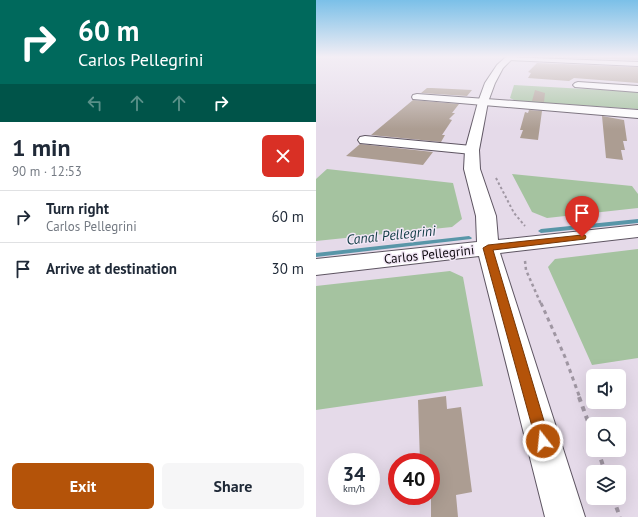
<!DOCTYPE html>
<html lang="en">
<head>
<meta charset="utf-8">
<style>
  :root { --surface:#fff; --page:#f6f6f7; --text:#1f2937; --muted:#747a83; --line:#e0e1e3; --accent:#b45309 }
  body { margin:0; font-family:"PT Sans",sans-serif; background:var(--page); color:var(--text); height:100vh; display:flex; flex-direction:column; font-size:15px; white-space:nowrap }
  * { box-sizing:border-box; margin:0 }
  p { font-size:13px; color:var(--muted) }
  .icon { flex:none; width:22px; height:22px; fill:none; stroke:currentColor; stroke-width:2; stroke-linecap:round; stroke-linejoin:round }
  .map { position:relative; flex:1; overflow:hidden }
  .side { display:flex; flex-direction:column; background:var(--surface); width:316px }
  .side>* { flex:none }
  .banner { background:#00695c; color:#fff; overflow:hidden }
  .controls { position:absolute; left:270px; top:369px; display:grid; gap:8px }
  .controls a { display:grid; place-items:center; width:40px; height:40px; border-radius:6px; background:var(--surface); box-shadow:0 4px 16px #0002; font-size:20px }
  .speed { position:absolute; left:12px; top:453px; display:flex; gap:8px; font-size:20px; font-weight:700; text-align:center }
  .speed>* { display:grid; place-content:center; width:52px; height:52px; border-radius:50%; background:var(--surface); box-shadow:0 4px 16px #0002; line-height:1 }
  .speed small { font-size:10px; font-weight:400 }
  .speed .limit { border:6px solid #d22; background:#fff; color:#111 }
  .pin { position:absolute; display:grid; place-items:center; width:34px; height:34px; color:#fff; margin:-41px -17px; border-radius:50% 50% 50% 0; rotate:-45deg; box-shadow:0 0 4px #0007 }
  .pin .icon { rotate:45deg }
  .me { position:absolute; width:44px; margin:-22px; rotate:344deg; stroke-linejoin:round; filter:drop-shadow(0 0 3px #0008) }
  .turn { display:flex; align-items:center; gap:14px; height:84px; padding:0 12px; font-size:18px }
  .turn .icon { width:52px; height:52px; stroke-width:2.5 }
  .turn b { display:block; font-size:28px; line-height:34px }
  .lanes { display:flex; align-items:center; height:38px; padding:0 12px; background:#0003; justify-content:center; gap:20px; direction:ltr }
  .lanes .off { opacity:.35 }
  .round { display:grid; place-items:center; flex:none; width:42px; height:42px; border-radius:6px; background:var(--page) }
  .head { display:flex; align-items:center; justify-content:space-between; height:68px; padding:0 12px }
  h1 { font-size:24px; font-weight:600; line-height:30px }
  .cta { display:flex; gap:8px; margin-top:auto; padding:8px 12px }
  .cta a { flex:1; height:46px; border-radius:6px; background:var(--accent); color:#fff; font-size:16px; font-weight:600; line-height:46px; text-align:center }
  .cta a+a { background:var(--page); color:var(--text) }
  ul { padding:0; list-style:none }
  li { display:flex; align-items:center; gap:12px; height:52px; padding:0 12px; border-top:1px solid var(--line) }
  li div { flex:1 }
  li b { display:block; font-size:15px }
  li em { font-style:normal }
  main { display:flex; flex:1; min-height:0 }
  .map>svg:first-child { display:block }
</style>
</head>
<body>
<main>
<section class="side">
<div class="banner">
<div class="turn"><svg class="icon" aria-label="right" viewBox="0 0 24 24"><path d="M7 20v-9h11M14 6l5 5-5 5"/></svg><div><b>60 m</b>Carlos Pellegrini</div></div>
<div class="lanes"><svg class="icon off" aria-label="left" viewBox="0 0 24 24"><path d="M17 20v-9H6M10 6l-5 5 5 5"/></svg><svg class="icon off" aria-label="ahead" viewBox="0 0 24 24"><path d="M12 20V5M6 11l6-6 6 6"/></svg><svg class="icon off" aria-label="ahead" viewBox="0 0 24 24"><path d="M12 20V5M6 11l6-6 6 6"/></svg><svg class="icon" aria-label="right" viewBox="0 0 24 24"><path d="M7 20v-9h11M14 6l5 5-5 5"/></svg></div>
</div>
<div class="head"><div><h1>1 min</h1><p>90 m · 12:53</p></div><a class="round" style="background:#d93025;color:#fff"><svg class="icon" aria-label="close" viewBox="0 0 24 24"><path d="M6 6l12 12M18 6L6 18"/></svg></a></div>
<ul>
<li><svg class="icon" aria-label="right" viewBox="0 0 24 24"><path d="M7 20v-9h11M14 6l5 5-5 5"/></svg><div><b>Turn right</b><p>Carlos Pellegrini</p></div><em>60 m</em></li>
<li><svg class="icon" aria-label="arrive" viewBox="0 0 24 24"><path d="M6 21V4h12l-3 4 3 4H6"/></svg><div><b>Arrive at destination</b></div><em>30 m</em></li>
</ul>
<div class="cta"><a>Exit</a><a>Share</a></div>
</section>
<div class="map">
<svg width="322" height="517" viewBox="0 0 322 517">
  <rect width="100%" height="100%" fill="#e5dae9"/>
  <path fill="#a5c3a0" d="M 198,85 L 322,92 L 322,109 L 200,101 L 194,98 Z
    M 11,169 L 137,183 L 146,219 L 136,227 L 0,241 L 0,179 Z
    M 196,174 L 316,186 L 322,194 L 322,208 L 231,218 L 216,212 Z
    M 322,249 L 322,358 L 276,365 L 232,267 L 239,259 Z
    M 134,271 L 147,277 L 167,386 L 0,410 L 0,286 Z"/>
  <g fill="none" stroke-linecap="round" stroke-linejoin="round">
    <path fill="#5896a8" fill-rule="evenodd" d="M 322,219 L 322,223 L 225,233 L 222,231 L 225,229 Z
      M 153,236 L 156,238 L 155,239 L 0,257 L 0,253 Z"/>
  </g>
  <path fill="#ac9d92" d="M 226,57 L 322,57 L 322,60 Z
    M 221,63 L 322,67 L 322,83 L 258,78 L 253,81 L 212,78 L 215,73 L 212,72 Z
    M 111,88 L 116,88 L 156,90 L 151,96 L 105,93 Z
    M 219,90 L 229,93 L 228,102 L 216,101 Z
    M 97,100 L 143,104 L 136,113 L 139,113 L 133,119 L 136,120 L 126,135 L 129,135 L 125,142 L 55,135 Z
    M 213,110 L 226,111 L 222,140 L 204,138 L 207,130 L 204,130 L 209,112 L 212,113 Z
    M 286,116 L 308,120 L 311,141 L 307,141 L 309,150 L 305,150 L 307,160 L 290,158 Z
    M 44,144 L 117,152 L 107,165 L 30,156 Z
    M 130,396 L 131,409 L 145,407 L 156,492 L 140,495 L 142,517 L 115,517 L 115,462 L 104,462 L 102,400 Z"/>
  <g fill="none" stroke-linecap="round" stroke-linejoin="round">
    <g stroke="#5e5562" stroke-width="2">
      <path id="street" d="M 190,57 L 322,62 L 322,66 L 193,60 L 190,60 Z
        M 262,82 L 322,86 L 322,92 L 259,87 L 257,85 L 259,83 Z
        M 101,94 L 322,110 L 322,118 L 97,99 L 96,97 L 97,95 Z
        M 49,136 L 156,146 L 161,147 L 163,150 L 161,153 L 156,154 L 44,143 L 42,140 L 44,137 Z"/>
    </g>
    <g stroke="#5e5562" stroke-width="2">
      <path id="secondary" d="M 190,57 L 198,57 L 187,68 L 179,83 L 172,102 L 163,150 L 164,169 L 180,216 L 182,240 L 322,225 L 322,237 L 184,253 L 269,517 L 229,517 L 163,256 L 0,275 L 0,259 L 161,242 L 160,216 L 148,169 L 149,150 L 162,102 L 169,83 L 181,65 Z"/>
    </g>
    <path stroke="#9f96a2" stroke-width="2" stroke-dasharray="2.5 2.5" stroke-linecap="butt" d="M 180,178 L 198,213 L 209,226"/>
    <path stroke="#9f96a2" stroke-width="2.5" stroke-dasharray="3 3" stroke-linecap="butt" d="M 209,261 L 210,270 L 225,304"/>
    <path stroke="#9f96a2" stroke-width="3" stroke-dasharray="4 4" stroke-linecap="butt" d="M 225,303 L 249,357 L 264,398"/>
    <path stroke="#9f96a2" stroke-width="4" stroke-dasharray="5 5" stroke-linecap="butt" d="M 263,397 L 277,435
      M 282,450 L 289,472
      M 297,498 L 304,517"/>
    <use href="#street" fill="#fff" fill-rule="evenodd"/>
    <use href="#secondary" fill="#fff" fill-rule="evenodd"/>
  </g>
  <linearGradient id="sky" x2="0" y2="1"><stop stop-color="#7bc0e8"/><stop offset="0.44" stop-color="#f3eef5"/><stop offset="1" stop-color="#f3eef5" stop-opacity="0"/></linearGradient>
  <rect width="322" height="129" fill="url(#sky)"/>
  <path fill="#b45309" stroke="#753606" d="M 266,235 L 269,235 L 270,237 L 269,239 L 177,250 L 234,441 L 232,446 L 227,448 L 222,446 L 220,441 L 167,248 L 172,245 Z"/>
  <g text-anchor="middle" stroke-width="3" stroke-linejoin="round" paint-order="stroke">
    <g font-size="13" fill="#0f0b10" stroke="#f2e7f6">
      <text transform="translate(113 254) rotate(-6)" y="5">Carlos Pellegrini</text>
    </g>
    <g font-size="14" font-style="italic" fill="#103b44" stroke="#f2e7f6">
      <text transform="translate(75 235) rotate(-6)" y="5">Canal Pellegrini</text>
    </g>
  </g>
</svg>
<div class="controls">
<a><svg class="icon" aria-label="sound" viewBox="0 0 24 24"><path d="M4 9h4l5-4v14l-5-4H4zM17 9q2 3 0 6"/></svg></a>
<a><svg class="icon" aria-label="search" viewBox="0 0 24 24"><circle cx="10" cy="10" r="6"/><path d="M15 15l6 6"/></svg></a>
<a><svg class="icon" aria-label="layers" viewBox="0 0 24 24"><path d="M12 4l9 5-9 5-9-5zM3 14l9 5 9-5"/></svg></a>
</div>
<div class="speed"><div>34<small>km/h</small></div><div class="limit">40</div></div>
<div class="pin" style="left:266px;top:237px;background:#d93025"><svg class="icon" aria-label="arrive" viewBox="0 0 24 24"><path d="M6 21V4h12l-3 4 3 4H6"/></svg></div>
<svg class="me" style="left:227px;top:441px" viewBox="-20 -20 40 40"><circle r="17" fill="#b45309" stroke="#fff" stroke-width="3"/><path d="M0-11L8 9 0 5-8 9z" fill="#fff"/></svg>
</div>
</main>
</body>
</html>
